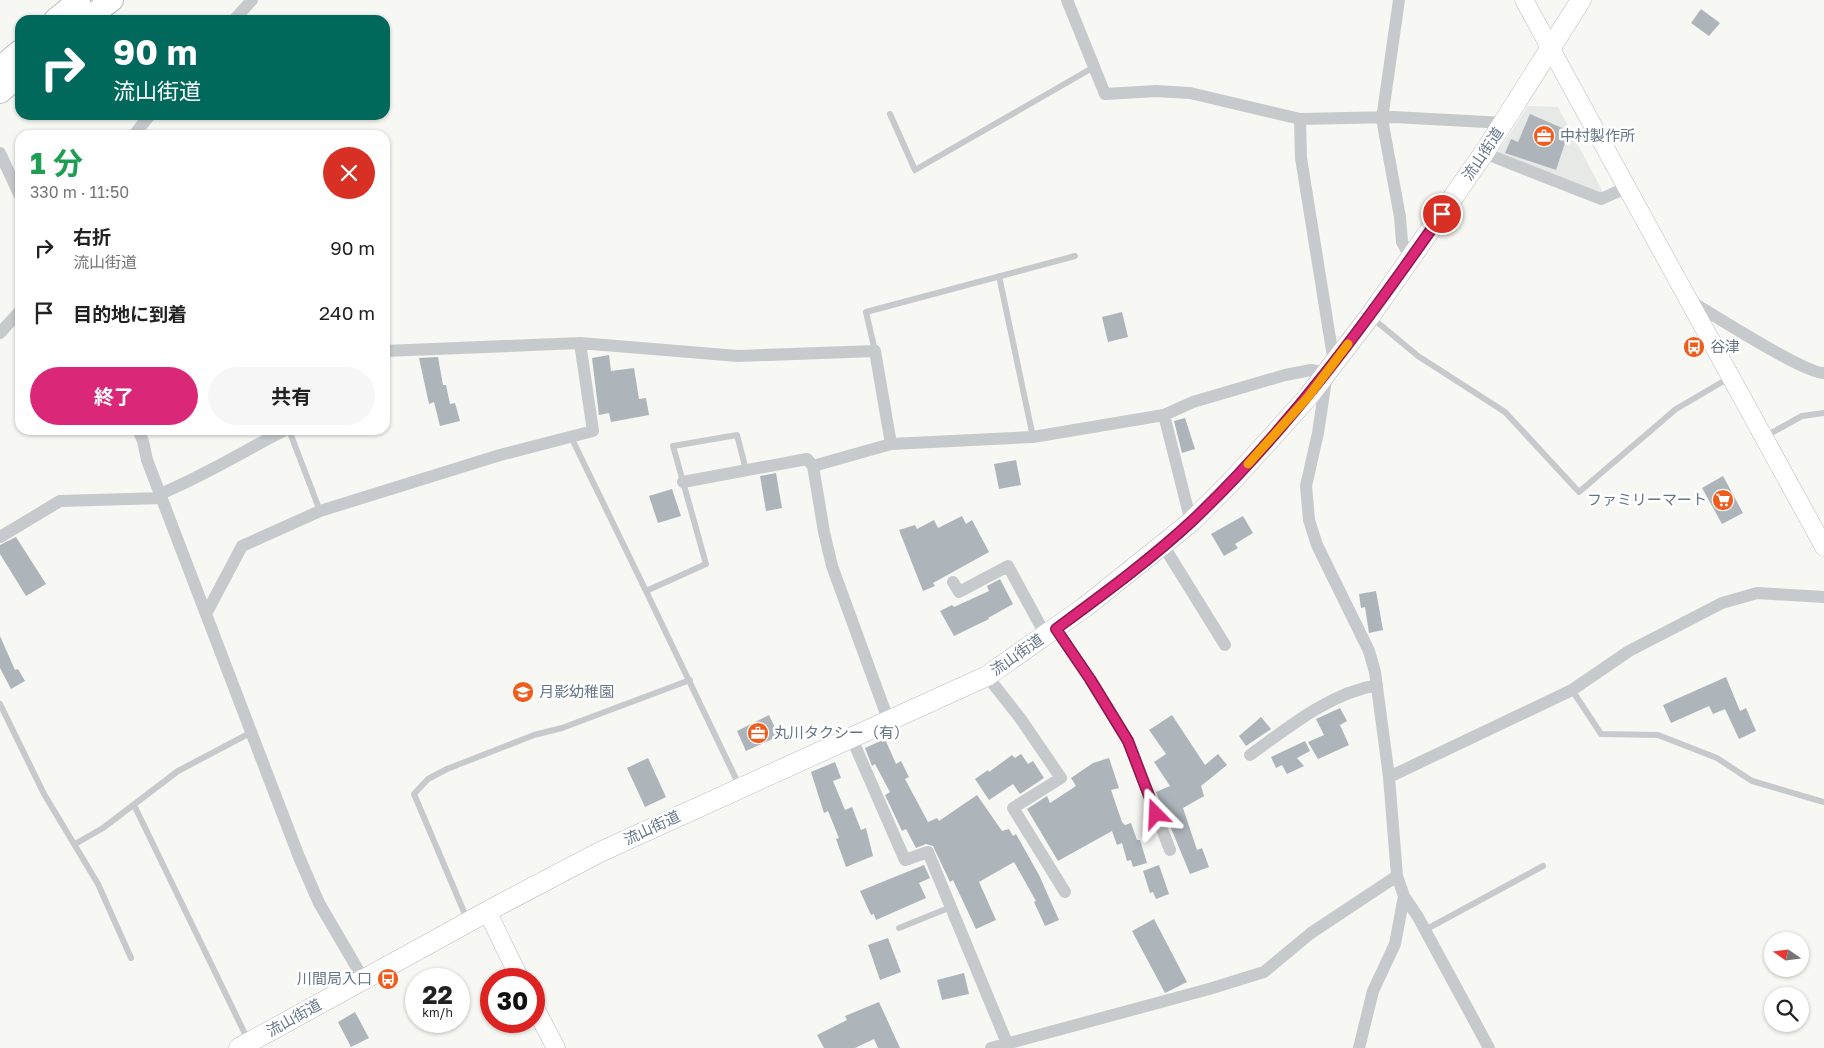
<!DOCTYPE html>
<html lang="ja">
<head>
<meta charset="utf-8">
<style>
  :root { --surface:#fff; --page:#f6f6f6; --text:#222; --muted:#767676; --accent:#db2777 }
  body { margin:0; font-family:"Golos Text","Noto Sans JP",sans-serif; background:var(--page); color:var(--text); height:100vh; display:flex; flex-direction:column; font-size:19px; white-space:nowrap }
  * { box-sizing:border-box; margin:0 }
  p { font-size:16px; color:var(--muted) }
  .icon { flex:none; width:28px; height:28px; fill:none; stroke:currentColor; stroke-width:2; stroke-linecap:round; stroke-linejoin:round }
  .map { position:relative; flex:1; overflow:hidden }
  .sheet { position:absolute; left:15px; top:130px; width:375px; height:305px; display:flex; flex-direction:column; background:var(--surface); border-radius:15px; box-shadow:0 1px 4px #0004 }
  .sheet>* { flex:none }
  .banner { position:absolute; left:15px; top:15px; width:375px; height:105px; border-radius:15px; box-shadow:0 1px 4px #0004; background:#00695c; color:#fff; overflow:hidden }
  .needle { width:32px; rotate:284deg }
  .controls { position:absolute; left:1764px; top:932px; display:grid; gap:10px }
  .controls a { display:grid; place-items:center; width:45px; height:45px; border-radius:50%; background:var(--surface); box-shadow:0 1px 4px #0004; font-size:25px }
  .speed { position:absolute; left:405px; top:968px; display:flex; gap:10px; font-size:25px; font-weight:700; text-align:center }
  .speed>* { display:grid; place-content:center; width:65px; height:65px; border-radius:50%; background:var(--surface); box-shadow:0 1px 4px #0004; line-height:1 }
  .speed small { font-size:12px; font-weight:400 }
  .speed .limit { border:8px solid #d22; background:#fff; color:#111 }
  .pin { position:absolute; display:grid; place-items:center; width:42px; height:42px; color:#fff; margin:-21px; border:2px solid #fff; border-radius:50%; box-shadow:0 1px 5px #0007 }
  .me { position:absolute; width:55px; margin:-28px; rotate:339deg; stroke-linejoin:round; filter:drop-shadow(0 0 4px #0008) }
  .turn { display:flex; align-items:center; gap:18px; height:105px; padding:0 15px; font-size:22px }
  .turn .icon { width:65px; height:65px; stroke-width:2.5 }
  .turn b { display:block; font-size:35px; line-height:42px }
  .round { display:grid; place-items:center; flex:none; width:52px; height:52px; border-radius:26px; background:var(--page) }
  .overview { display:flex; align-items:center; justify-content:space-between; height:85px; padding:0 15px }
  h1 { font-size:30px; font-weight:700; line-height:38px; color:#1e9e55 }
  .cta { display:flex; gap:10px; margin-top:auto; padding:10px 15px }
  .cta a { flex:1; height:58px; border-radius:30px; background:var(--accent); color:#fff; font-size:20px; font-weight:700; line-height:58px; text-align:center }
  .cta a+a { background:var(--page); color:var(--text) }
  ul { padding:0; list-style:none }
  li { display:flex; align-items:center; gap:15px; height:65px; padding:0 15px }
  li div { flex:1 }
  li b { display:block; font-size:19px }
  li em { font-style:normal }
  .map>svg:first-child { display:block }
</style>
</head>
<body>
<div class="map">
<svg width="1824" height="1048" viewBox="0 0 1824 1048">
  <rect width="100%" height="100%" fill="#f7f7f3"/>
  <path fill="#e7e9e7" d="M 1528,106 L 1558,107 L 1604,194 L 1496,155 Z"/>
  <path fill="#adb5bb" d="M 1701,9 L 1720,23 L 1709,36 L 1691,23 Z
    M 1530,114 L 1569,131 L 1556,170 L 1505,153 L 1511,139 L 1518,142 Z
    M 1122,312 L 1128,337 L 1108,342 L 1102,317 Z
    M 609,355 L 611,371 L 634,368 L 639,399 L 646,398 L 649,415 L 611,422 L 609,413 L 599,415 L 592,358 Z
    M 438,357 L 443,385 L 446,385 L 450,404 L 455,403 L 460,421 L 440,426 L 434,402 L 429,404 L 419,358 Z
    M 1185,418 L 1195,449 L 1182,453 L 1174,421 Z
    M 1016,460 L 1021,485 L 999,489 L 994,464 Z
    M 776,473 L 782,508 L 766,511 L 760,476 Z
    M 1723,476 L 1743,513 L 1722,524 L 1702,488 Z
    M 672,489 L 681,516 L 658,523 L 649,496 Z
    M 962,516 L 966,524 L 972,520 L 989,552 L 933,583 L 935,586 L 923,591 L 899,530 L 915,525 L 917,529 L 934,520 L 938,528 Z
    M 1243,516 L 1253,533 L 1235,544 L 1238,548 L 1224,556 L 1211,534 Z
    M 16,537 L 46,584 L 26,596 L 0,554 L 0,545 Z
    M 1000,579 L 1013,604 L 988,618 L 989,619 L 954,636 L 940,611 L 952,605 L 954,607 L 989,591 L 987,586 Z
    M 1376,591 L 1383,630 L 1369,633 L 1365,607 L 1361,608 L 1359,594 Z
    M 0,636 L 15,670 L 18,669 L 25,681 L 11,689 L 0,668 Z
    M 1726,677 L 1740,711 L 1746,708 L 1756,731 L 1739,739 L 1725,709 L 1713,714 L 1709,706 L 1671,723 L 1663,705 Z
    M 1340,708 L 1347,721 L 1340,725 L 1349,745 L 1318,759 L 1308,742 L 1324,735 L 1316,719 Z
    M 769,715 L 779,736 L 746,751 L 737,731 Z
    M 1172,715 L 1205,765 L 1218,754 L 1227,765 L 1201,786 L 1204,796 L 1183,808 L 1197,850 L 1202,848 L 1209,867 L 1190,874 L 1156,792 L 1170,786 L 1154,762 L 1166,754 L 1149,730 Z
    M 1261,717 L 1271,729 L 1246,746 L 1239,736 Z
    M 885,739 L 896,764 L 901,761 L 909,777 L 905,779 L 928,822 L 937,818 L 939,821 L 977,795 L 1002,831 L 1009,829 L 1013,836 L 1016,834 L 1039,875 L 1059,920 L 1045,926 L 1034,902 L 1036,901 L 1014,862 L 979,882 L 996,920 L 976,929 L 953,880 L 950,882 L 933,846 L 926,844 L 916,848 L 906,829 L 902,831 L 885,795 L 890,792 L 875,764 L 872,766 L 865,748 Z
    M 1305,741 L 1310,751 L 1297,758 L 1304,766 L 1287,774 L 1282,765 L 1276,768 L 1271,757 Z
    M 1021,754 L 1028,764 L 1033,761 L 1044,778 L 1020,794 L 1013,784 L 989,800 L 975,779 L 988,770 L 989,772 L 1012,755 L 1015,758 Z
    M 648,758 L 666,797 L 645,807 L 627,768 Z
    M 1109,758 L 1119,788 L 1111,790 L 1122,822 L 1125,825 L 1131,823 L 1137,840 L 1140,840 L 1147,863 L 1133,867 L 1131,860 L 1127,861 L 1122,843 L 1117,845 L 1112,831 L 1058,861 L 1027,809 L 1047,796 L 1050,803 L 1076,786 L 1071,778 L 1093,763 Z
    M 835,762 L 841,778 L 833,781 L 845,810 L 852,807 L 861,830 L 866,828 L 873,856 L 846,867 L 836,839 L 839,838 L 828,811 L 824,813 L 811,772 Z
    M 924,865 L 930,878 L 919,883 L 926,898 L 876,920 L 874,914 L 871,915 L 860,891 Z
    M 1159,865 L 1169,894 L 1156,899 L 1153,892 L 1150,893 L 1143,871 Z
    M 1154,919 L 1187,982 L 1165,993 L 1132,931 Z
    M 888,938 L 901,972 L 880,980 L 868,945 Z
    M 964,973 L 969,994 L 942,1000 L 937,980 Z
    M 879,1002 L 900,1048 L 878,1048 L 874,1039 L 855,1048 L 824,1048 L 817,1035 L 847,1020 L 845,1016 Z
    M 355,1012 L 369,1038 L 351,1047 L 338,1022 Z"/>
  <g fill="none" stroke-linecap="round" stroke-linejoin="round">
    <g stroke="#b8bdc2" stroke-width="19">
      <path id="secondary" d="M 1524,0 L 1824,547
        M 487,911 L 520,979
        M 534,1006 L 556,1048"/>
    </g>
    <g stroke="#b9bdc1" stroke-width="21">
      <path id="primary" d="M 239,1048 L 501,904 L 600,852 L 987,676 L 1085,607 L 1191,522 L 1233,480 L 1308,397 L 1370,316 L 1484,153 L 1581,0"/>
    </g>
    <g stroke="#b8bcbf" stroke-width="24">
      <path id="highway" d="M 55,20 L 79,0
        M 85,20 L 112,0
        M 0,68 L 20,51
        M 0,92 L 20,75"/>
    </g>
    <path stroke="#c6cacd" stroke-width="6" d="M 890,114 L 915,170 L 1094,67
      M 999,276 L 1033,437
      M 1371,317 L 1418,356 L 1505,412 L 1579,492 L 1676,409 L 1729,378
      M 875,351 L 866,312 L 1075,256
      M 289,430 L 320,511
      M 571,437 L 646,591
      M 1764,437 L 1802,416 L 1824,413
      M 1572,690 L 1601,734 L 1658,735 L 1717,758 L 1752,781 L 1824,802
      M 0,704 L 44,794 L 98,884 L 131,958
      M 739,785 L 646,591 L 706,564 L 673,446 L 737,435 L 746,470
      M 134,805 L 248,1040
      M 75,844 L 103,828 L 178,771 L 252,732
      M 467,919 L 414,794 L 428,779 L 447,769 L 534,735 L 562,728 L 690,680
      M 899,928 L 951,907
      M 1425,930 L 1543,866"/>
    <path stroke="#c6cacd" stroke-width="12" d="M 1067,0 L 1105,94 L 1156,91 L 1190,93 L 1300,119 L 1393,117 L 1505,123
      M 1399,0 L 1382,119 L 1400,217 L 1402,242 L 1411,258
      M 234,20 L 252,0
      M 1300,119 L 1301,158 L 1334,363
      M 134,135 L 150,115
      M 0,153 L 20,196
      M 1484,153 L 1601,199 L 1628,187
      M 1690,301 C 1712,314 1805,374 1824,373
      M 0,333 L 20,311
      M 385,351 L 580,343 L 738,356 L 875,351 L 891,444
      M 1164,415 L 1193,402 L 1285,375 L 1311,370 L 1327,373 L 1318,433 L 1306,486 L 1309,520 L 1317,545 L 1369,651 L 1375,672 L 1389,777 L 1397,876 L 1404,896 L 1418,917 L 1489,1048
      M 138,430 L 143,441 L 147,460 L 299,857 L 319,903 L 364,980
      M 683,482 L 807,459 L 813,466
      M 160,494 C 204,476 244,451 285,430
      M 0,537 L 60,501 L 162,498
      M 1163,545 L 1225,645
      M 953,582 L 959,592 L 1008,566 L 1046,636
      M 206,614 L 242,546 L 320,511 L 500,455 L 593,431 L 580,343
      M 1056,629 L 1090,679 L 1128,741 L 1170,850
      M 987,676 L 1020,718 L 1061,778 L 1013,808 L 1065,892
      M 889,722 L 832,566 L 824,532 L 813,466 L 891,444 L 1033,437 L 1164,415 L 1191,522
      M 852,739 L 905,860 L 928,852 L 1007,1043
      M 1250,755 C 1289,727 1328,694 1377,685
      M 1389,777 L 1572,690 L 1629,651 L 1722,603 L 1757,593 L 1824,597
      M 991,1048 L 1209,989 L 1264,972 L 1311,933 L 1397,876
      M 1359,1048 L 1373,991 L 1395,944 L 1404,896"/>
    <use href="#secondary" stroke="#fff" stroke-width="18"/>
    <use href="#primary" stroke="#fff" stroke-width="20"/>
    <use href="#highway" stroke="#fff" stroke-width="22"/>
  </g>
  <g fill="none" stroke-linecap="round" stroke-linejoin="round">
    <g stroke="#8e194d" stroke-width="12">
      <path id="route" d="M 1156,814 L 1128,741 L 1090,679 L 1056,629 C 1102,595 1150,560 1192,521 C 1288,430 1366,323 1442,214"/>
    </g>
    <use href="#route" stroke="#db2777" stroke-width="9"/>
    <path stroke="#f59e0b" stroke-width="9" d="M 1248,464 L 1308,397 L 1348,344"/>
  </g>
  <defs>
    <g id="office-disc" transform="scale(1.125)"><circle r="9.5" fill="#ee5d1d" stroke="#fff"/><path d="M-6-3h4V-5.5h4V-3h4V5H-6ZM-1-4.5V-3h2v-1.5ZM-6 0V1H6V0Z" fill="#fff"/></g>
    <g id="bus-disc" transform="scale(1.125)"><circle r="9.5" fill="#ee5d1d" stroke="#fff"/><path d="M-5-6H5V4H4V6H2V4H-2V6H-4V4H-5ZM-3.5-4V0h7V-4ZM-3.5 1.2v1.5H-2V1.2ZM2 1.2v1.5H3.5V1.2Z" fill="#fff"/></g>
    <g id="supermarket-disc" transform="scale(1.125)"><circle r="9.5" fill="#ee5d1d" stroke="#fff"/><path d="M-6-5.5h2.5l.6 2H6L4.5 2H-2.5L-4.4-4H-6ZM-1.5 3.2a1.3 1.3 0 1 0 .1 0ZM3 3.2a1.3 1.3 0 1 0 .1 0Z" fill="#fff"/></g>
    <g id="school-disc" transform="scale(1.125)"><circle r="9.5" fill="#ee5d1d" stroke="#fff"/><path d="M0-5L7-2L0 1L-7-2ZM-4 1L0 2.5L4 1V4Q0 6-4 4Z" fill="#fff"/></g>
  </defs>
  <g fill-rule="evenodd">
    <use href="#office-disc" x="1544" y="136"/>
    <use href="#bus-disc" x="1694" y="347"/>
    <use href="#supermarket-disc" x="1723" y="500"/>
    <use href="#school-disc" x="523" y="692"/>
    <use href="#office-disc" x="758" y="733"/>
    <use href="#bus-disc" x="388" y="979"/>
  </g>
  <g text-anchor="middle" stroke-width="5" stroke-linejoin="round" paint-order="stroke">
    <g font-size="15" fill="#647587" stroke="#fff" text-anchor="start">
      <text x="1560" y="141">中村製作所</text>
      <text x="1710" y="352">谷津</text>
      <text x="1707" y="505" text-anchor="end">ファミリーマート</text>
      <text x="539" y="697">月影幼稚園</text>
      <text x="774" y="738">丸川タクシー（有）</text>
      <text x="372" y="984" text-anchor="end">川間局入口</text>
    </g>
    <g font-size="15" fill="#647587" stroke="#fff">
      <text transform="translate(1483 154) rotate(-56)" y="5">流山街道</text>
      <text transform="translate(1017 655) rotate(-35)" y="5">流山街道</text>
      <text transform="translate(652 828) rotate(-25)" y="5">流山街道</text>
      <text transform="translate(294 1018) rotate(-29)" y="5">流山街道</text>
    </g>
  </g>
</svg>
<div class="controls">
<a><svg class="needle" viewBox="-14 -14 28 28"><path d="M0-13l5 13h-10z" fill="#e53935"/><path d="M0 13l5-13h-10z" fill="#767676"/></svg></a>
<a><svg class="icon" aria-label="search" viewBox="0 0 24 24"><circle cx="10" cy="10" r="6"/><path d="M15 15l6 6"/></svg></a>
</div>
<div class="speed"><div>22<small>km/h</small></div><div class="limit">30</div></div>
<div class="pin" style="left:1442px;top:214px;background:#d93025"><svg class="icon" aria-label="arrive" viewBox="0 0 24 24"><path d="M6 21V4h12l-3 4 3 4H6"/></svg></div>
<svg class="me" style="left:1156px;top:814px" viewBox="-20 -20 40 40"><path d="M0-17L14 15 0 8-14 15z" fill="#db2777" stroke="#fff" stroke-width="4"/></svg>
<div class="banner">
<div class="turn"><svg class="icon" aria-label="right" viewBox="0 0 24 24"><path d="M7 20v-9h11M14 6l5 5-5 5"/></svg><div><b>90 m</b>流山街道</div></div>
</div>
<section class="sheet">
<div class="overview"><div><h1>1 分</h1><p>330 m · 11:50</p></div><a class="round" style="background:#d93025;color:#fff"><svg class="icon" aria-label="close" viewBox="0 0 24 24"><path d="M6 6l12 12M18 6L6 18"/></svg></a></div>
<ul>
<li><svg class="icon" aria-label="right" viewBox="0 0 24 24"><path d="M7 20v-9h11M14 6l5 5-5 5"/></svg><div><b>右折</b><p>流山街道</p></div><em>90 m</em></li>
<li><svg class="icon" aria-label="arrive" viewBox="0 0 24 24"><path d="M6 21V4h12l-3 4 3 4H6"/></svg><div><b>目的地に到着</b></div><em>240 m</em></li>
</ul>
<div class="cta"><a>終了</a><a>共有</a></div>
</section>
</div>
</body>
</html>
